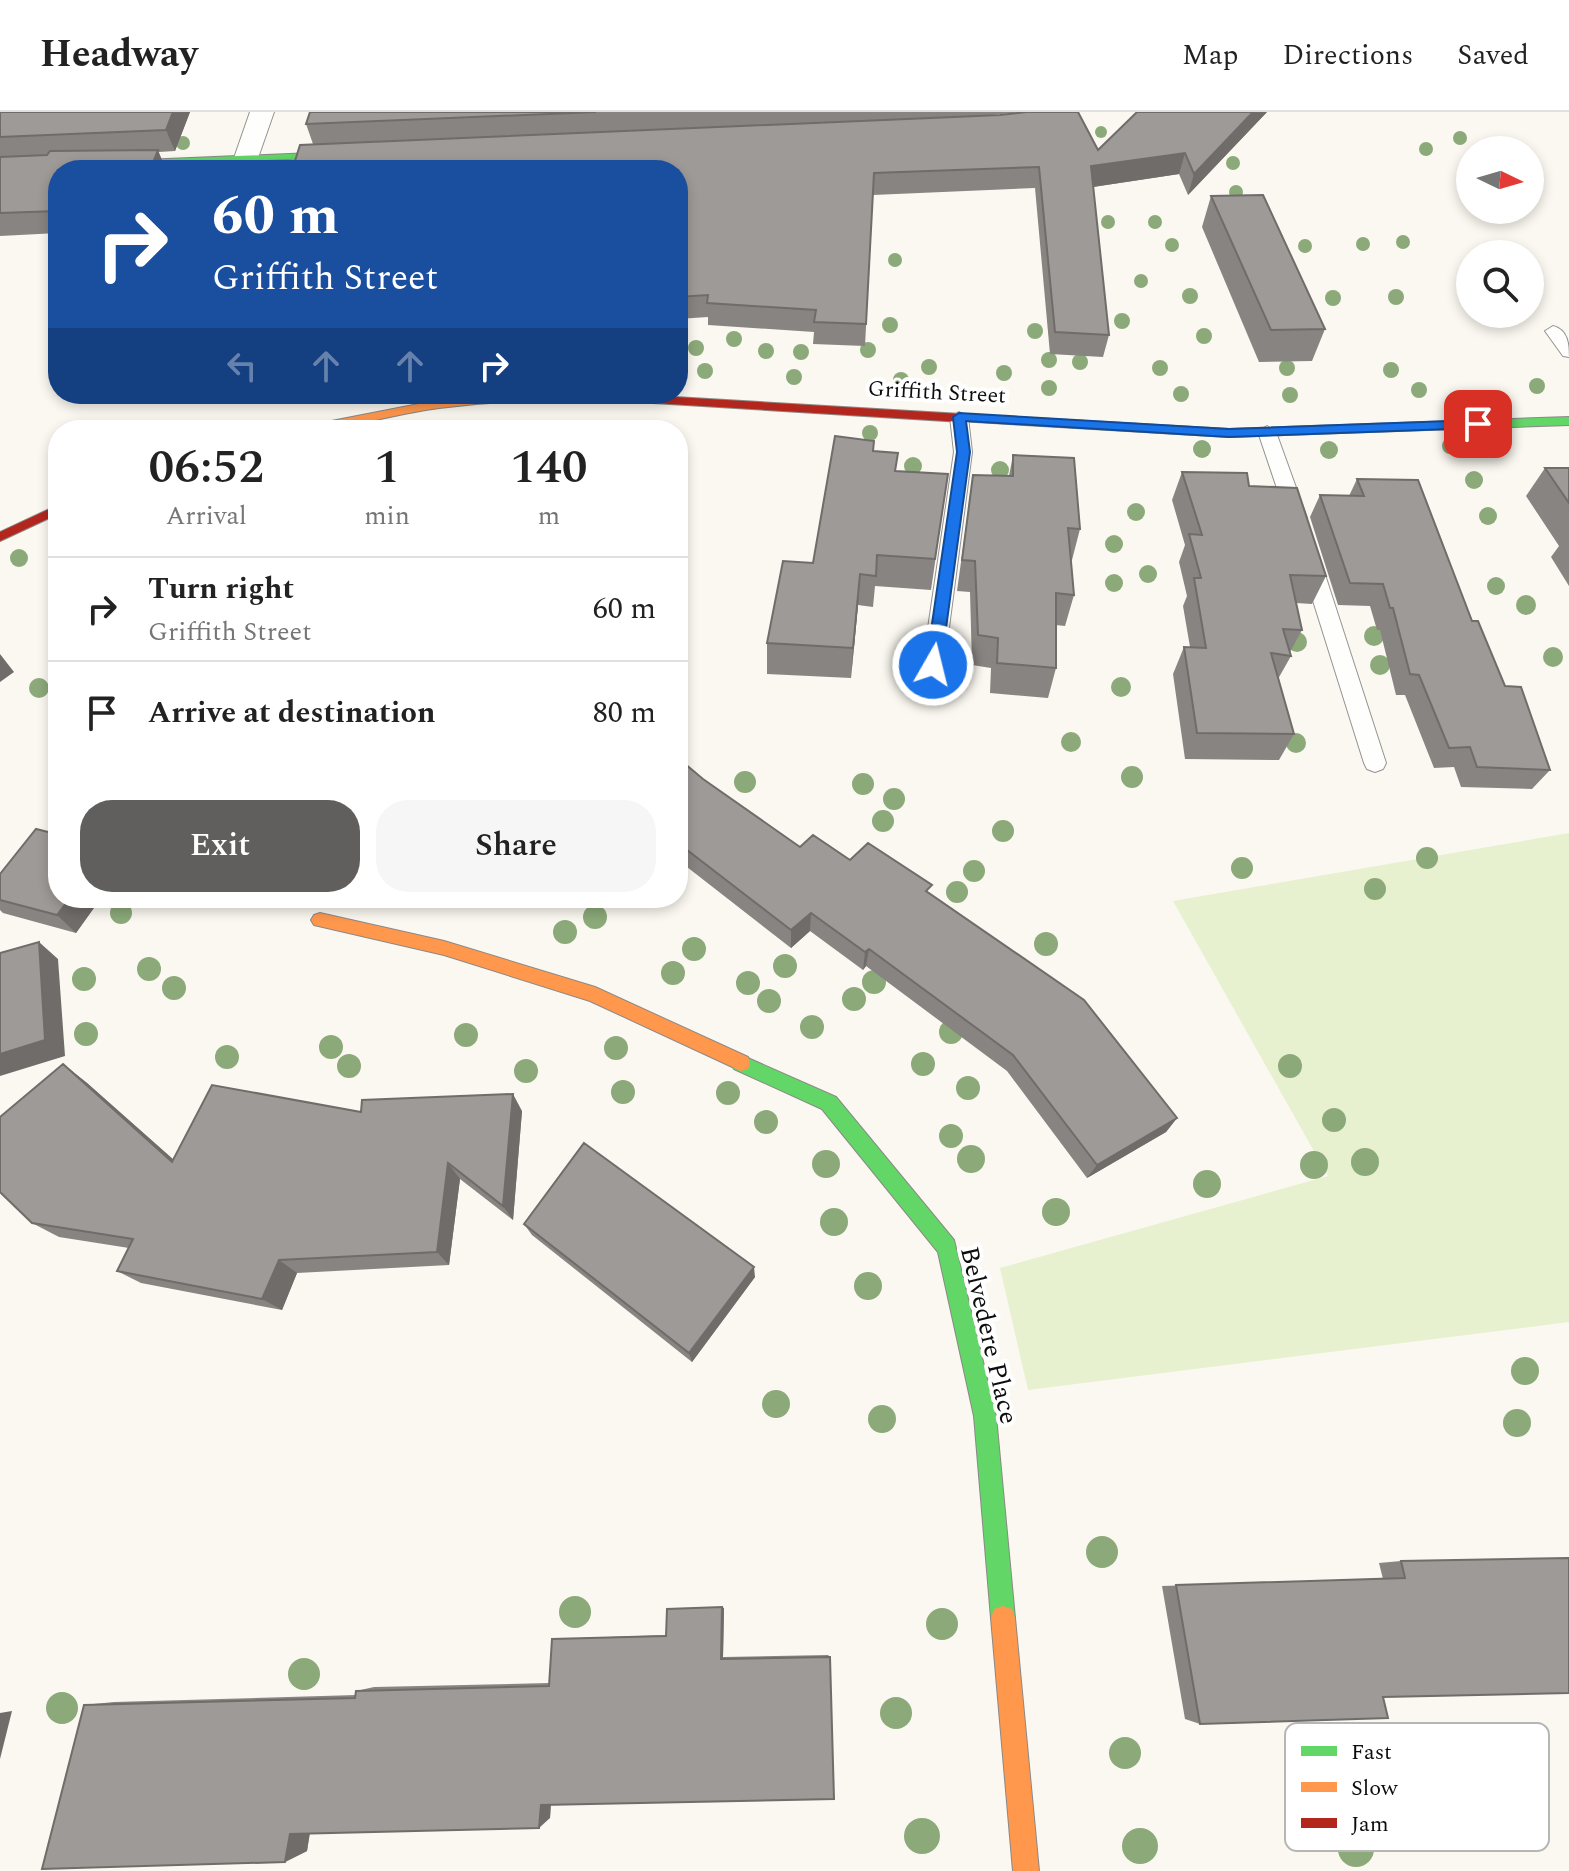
<!DOCTYPE html>
<html lang="en">
<head>
<meta charset="utf-8">
<style>
  :root { --surface:#fff; --page:#f6f6f6; --text:#222; --muted:#767676; --line:#e0e0e0; --accent:#605f5d }
  body { margin:0; font-family:Spectral,serif; background:var(--page); color:var(--text); height:100vh; display:flex; flex-direction:column; font-size:30px; white-space:nowrap }
  * { box-sizing:border-box; margin:0 }
  p { font-size:26px; color:var(--muted) }
  .icon { flex:none; width:44px; height:44px; fill:none; stroke:currentColor; stroke-width:2; stroke-linecap:round; stroke-linejoin:round }
  .map { position:relative; flex:1; overflow:hidden }
  .details { position:absolute; left:48px; top:308px; width:640px; height:488px; display:flex; flex-direction:column; background:var(--surface); border-radius:32px; box-shadow:0 4px 12px #0003 }
  .details>* { flex:none }
  .banner { position:absolute; left:48px; top:48px; width:640px; height:244px; border-radius:32px; box-shadow:0 4px 12px #0003; background:#1a4fa0; color:#fff; overflow:hidden }
  .needle { width:52px; rotate:95deg }
  .tools { position:absolute; left:1456px; top:24px; display:grid; gap:16px }
  .tools a { display:grid; place-items:center; width:88px; height:88px; border-radius:50%; background:var(--surface); box-shadow:0 4px 12px #0003; font-size:40px }
  .pin { position:absolute; display:grid; place-items:center; width:68px; height:68px; color:#fff; margin:-34px; border-radius:16px; box-shadow:0 4px 12px #0006 }
  .me { position:absolute; width:88px; margin:-44px; rotate:8deg; stroke-linejoin:round; filter:drop-shadow(0 0 6px #0008) }
  .turn { display:flex; align-items:center; gap:28px; height:168px; padding:0 32px; font-size:36px }
  .turn .icon { width:104px; height:104px; stroke-width:2.5 }
  .turn b { display:block; font-size:56px; line-height:68px }
  .lanes { display:flex; align-items:center; height:76px; padding:0 32px; background:#0003; justify-content:center; gap:40px; direction:ltr }
  .lanes .off { opacity:.35 }
  .eta { display:flex; justify-content:space-evenly; align-items:center; height:136px; text-align:center }
  .eta b { font-size:48px; font-weight:600; line-height:56px }
  .action { display:flex; gap:16px; margin-top:auto; padding:16px 32px }
  .action a { flex:1; height:92px; border-radius:32px; background:var(--accent); color:#fff; font-size:32px; font-weight:600; line-height:92px; text-align:center }
  .action a+a { background:var(--page); color:var(--text) }
  ul { padding:0; list-style:none }
  li { display:flex; align-items:center; gap:24px; height:104px; padding:0 32px; border-top:2px solid var(--line) }
  li div { flex:1 }
  li b { display:block; font-size:30px }
  li em { font-style:normal }
  header { display:flex; align-items:center; gap:48px; box-sizing:border-box; height:112px; padding:0 40px; background:var(--surface); border-bottom:2px solid var(--line) }
  header strong { font-size:38px }
  nav { display:flex; gap:44px; margin-inline-start:auto; font-size:28px }
  .map>svg:first-child { display:block }
</style>
</head>
<body>
<header>
<strong>Headway</strong>
<nav><a>Map</a><a>Directions</a><a>Saved</a></nav>
</header>
<div class="map">
<svg width="1569" height="1759" viewBox="0 0 1569 1759">
  <rect width="100%" height="100%" fill="#fbf8f1"/>
  <path fill="#e7f1cf" d="M 1569,721 L 1569,1210 L 1028,1278 L 1000,1156 L 1328,1064 L 1173,789 Z"/>
  <g fill="none" stroke-linecap="round" stroke-linejoin="round">
    <g stroke="#949390" stroke-width="2">
      <path id="lane" d="M 1553,214 C 1568,218 1569,232 1569,245 L 1563,244 L 1545,219 Z
        M 959,300 L 968,305 L 972,340 L 940,584 L 937,590 L 921,590 L 918,584 L 954,340 L 950,305 Z
        M 1267,314 L 1276,320 L 1307,406 L 1304,410 L 1297,412 L 1287,406 L 1258,320 Z
        M 1309,437 L 1319,444 L 1386,651 L 1383,657 L 1375,660 L 1367,657 L 1364,651 L 1299,444 Z"/>
    </g>
    <g stroke="#949390" stroke-width="2">
      <path id="street" d="M 250,0 L 274,0 L 258,46 L 255,51 L 237,51 L 234,46 Z"/>
    </g>
    <g stroke="#8b8986" stroke-width="2">
      <path id="fast" d="M 360,39 L 360,43 L 357,44 L 0,60 L 0,54 Z
        M 962,302 L 1229,317 L 1569,305 L 1569,313 L 1229,325 L 958,309 L 956,306 Z
        M 741,943 L 836,985 L 954,1128 L 996,1304 L 1015,1506 L 1012,1515 L 1003,1518 L 994,1515 L 991,1506 L 974,1304 L 938,1140 L 822,997 L 734,957 L 732,951 L 734,945 Z"/>
    </g>
    <g stroke="#8b8986" stroke-width="2">
      <path id="slow" d="M 532,282 L 618,282 L 630,286 L 624,290 C 563,286 500,288 439,296 C 392,302 347,318 300,318 L 306,314 L 439,288 Z
        M 320,801 L 444,829 L 595,875 L 748,945 L 750,951 L 748,957 L 741,959 L 590,889 L 444,843 L 314,813 L 311,808 L 314,803 Z
        M 1003,1494 L 1012,1497 L 1015,1506 L 1039,1759 L 1013,1759 L 991,1506 L 994,1497 Z"/>
    </g>
    <g stroke="#8b8986" stroke-width="2">
      <path id="jam" d="M 624,282 L 962,302 L 968,306 L 962,310 L 620,289 L 618,286 Z
        M 58,393 L 58,402 L 0,429 L 0,420 Z"/>
    </g>
    <use href="#lane" fill="#fefefd" fill-rule="evenodd"/>
    <use href="#street" fill="#fefefd" fill-rule="evenodd"/>
    <use href="#fast" fill="#63d668" fill-rule="evenodd"/>
    <use href="#slow" fill="#ff974d" fill-rule="evenodd"/>
    <use href="#jam" fill="#b3261e" fill-rule="evenodd"/>
  </g>
  <g fill="#8ca97a">
    <circle cx="1101" cy="20" r="6"/>
    <circle cx="1460" cy="26" r="7"/>
    <circle cx="183" cy="31" r="7"/>
    <circle cx="1426" cy="37" r="7"/>
    <circle cx="1233" cy="51" r="7"/>
    <circle cx="1236" cy="80" r="7"/>
    <circle cx="1108" cy="110" r="7"/>
    <circle cx="1155" cy="110" r="7"/>
    <circle cx="1403" cy="130" r="7"/>
    <circle cx="1363" cy="132" r="7"/>
    <circle cx="1172" cy="133" r="7"/>
    <circle cx="1305" cy="134" r="7"/>
    <circle cx="895" cy="148" r="7"/>
    <circle cx="1141" cy="169" r="7"/>
    <circle cx="1190" cy="184" r="8"/>
    <circle cx="1396" cy="185" r="8"/>
    <circle cx="1333" cy="186" r="8"/>
    <circle cx="1122" cy="209" r="8"/>
    <circle cx="890" cy="213" r="8"/>
    <circle cx="1035" cy="219" r="8"/>
    <circle cx="1204" cy="224" r="8"/>
    <circle cx="734" cy="227" r="8"/>
    <circle cx="696" cy="236" r="8"/>
    <circle cx="868" cy="238" r="8"/>
    <circle cx="766" cy="239" r="8"/>
    <circle cx="801" cy="240" r="8"/>
    <circle cx="1049" cy="248" r="8"/>
    <circle cx="1080" cy="250" r="8"/>
    <circle cx="929" cy="255" r="8"/>
    <circle cx="1160" cy="256" r="8"/>
    <circle cx="1287" cy="256" r="8"/>
    <circle cx="1391" cy="258" r="8"/>
    <circle cx="705" cy="259" r="8"/>
    <circle cx="1004" cy="261" r="8"/>
    <circle cx="794" cy="265" r="8"/>
    <circle cx="901" cy="268" r="8"/>
    <circle cx="1537" cy="274" r="8"/>
    <circle cx="1049" cy="276" r="8"/>
    <circle cx="1419" cy="278" r="8"/>
    <circle cx="1181" cy="282" r="8"/>
    <circle cx="1290" cy="283" r="8"/>
    <circle cx="870" cy="321" r="8"/>
    <circle cx="1450" cy="334" r="8"/>
    <circle cx="1202" cy="337" r="9"/>
    <circle cx="1329" cy="338" r="9"/>
    <circle cx="913" cy="354" r="9"/>
    <circle cx="1000" cy="358" r="9"/>
    <circle cx="1474" cy="368" r="9"/>
    <circle cx="1136" cy="400" r="9"/>
    <circle cx="1488" cy="404" r="9"/>
    <circle cx="1114" cy="432" r="9"/>
    <circle cx="19" cy="446" r="9"/>
    <circle cx="1148" cy="462" r="9"/>
    <circle cx="1114" cy="471" r="9"/>
    <circle cx="1496" cy="474" r="9"/>
    <circle cx="1526" cy="493" r="10"/>
    <circle cx="1374" cy="524" r="10"/>
    <circle cx="1297" cy="530" r="10"/>
    <circle cx="1553" cy="545" r="10"/>
    <circle cx="1380" cy="553" r="10"/>
    <circle cx="1121" cy="575" r="10"/>
    <circle cx="39" cy="576" r="10"/>
    <circle cx="1071" cy="630" r="10"/>
    <circle cx="1296" cy="631" r="10"/>
    <circle cx="1132" cy="665" r="11"/>
    <circle cx="745" cy="670" r="11"/>
    <circle cx="863" cy="672" r="11"/>
    <circle cx="894" cy="687" r="11"/>
    <circle cx="883" cy="709" r="11"/>
    <circle cx="1003" cy="719" r="11"/>
    <circle cx="1427" cy="746" r="11"/>
    <circle cx="1242" cy="756" r="11"/>
    <circle cx="974" cy="759" r="11"/>
    <circle cx="1375" cy="777" r="11"/>
    <circle cx="957" cy="780" r="11"/>
    <circle cx="121" cy="801" r="11"/>
    <circle cx="595" cy="805" r="12"/>
    <circle cx="565" cy="820" r="12"/>
    <circle cx="1046" cy="832" r="12"/>
    <circle cx="694" cy="837" r="12"/>
    <circle cx="785" cy="854" r="12"/>
    <circle cx="149" cy="857" r="12"/>
    <circle cx="673" cy="861" r="12"/>
    <circle cx="84" cy="867" r="12"/>
    <circle cx="874" cy="870" r="12"/>
    <circle cx="748" cy="871" r="12"/>
    <circle cx="174" cy="876" r="12"/>
    <circle cx="854" cy="887" r="12"/>
    <circle cx="769" cy="889" r="12"/>
    <circle cx="812" cy="915" r="12"/>
    <circle cx="951" cy="920" r="12"/>
    <circle cx="86" cy="922" r="12"/>
    <circle cx="466" cy="923" r="12"/>
    <circle cx="331" cy="935" r="12"/>
    <circle cx="616" cy="936" r="12"/>
    <circle cx="227" cy="945" r="12"/>
    <circle cx="923" cy="952" r="12"/>
    <circle cx="349" cy="954" r="12"/>
    <circle cx="1290" cy="954" r="12"/>
    <circle cx="526" cy="959" r="12"/>
    <circle cx="968" cy="976" r="12"/>
    <circle cx="623" cy="980" r="12"/>
    <circle cx="728" cy="981" r="12"/>
    <circle cx="1334" cy="1008" r="12"/>
    <circle cx="766" cy="1010" r="12"/>
    <circle cx="951" cy="1024" r="12"/>
    <circle cx="971" cy="1047" r="14"/>
    <circle cx="1365" cy="1050" r="14"/>
    <circle cx="826" cy="1052" r="14"/>
    <circle cx="1314" cy="1053" r="14"/>
    <circle cx="1207" cy="1072" r="14"/>
    <circle cx="1056" cy="1100" r="14"/>
    <circle cx="834" cy="1110" r="14"/>
    <circle cx="868" cy="1174" r="14"/>
    <circle cx="1525" cy="1259" r="14"/>
    <circle cx="776" cy="1292" r="14"/>
    <circle cx="882" cy="1307" r="14"/>
    <circle cx="1517" cy="1311" r="14"/>
    <circle cx="1102" cy="1440" r="16"/>
    <circle cx="575" cy="1500" r="16"/>
    <circle cx="942" cy="1512" r="16"/>
    <circle cx="304" cy="1562" r="16"/>
    <circle cx="62" cy="1596" r="16"/>
    <circle cx="896" cy="1601" r="16"/>
    <circle cx="1125" cy="1641" r="16"/>
    <circle cx="922" cy="1724" r="18"/>
    <circle cx="1140" cy="1734" r="18"/>
    <circle cx="1356" cy="1737" r="18"/>
  </g>
  <path fill="#888482" d="M 0,0 L 190,0 L 175,39 L 159,40 L 58,58 L 58,121 L 0,124 Z
    M 310,0 L 1024,0 L 979,4 L 1098,38 L 1267,0 L 1188,83 L 1179,62 L 1093,75 L 1109,223 L 1103,245 L 1050,242 L 1035,76 L 873,83 L 865,234 L 813,232 L 814,220 L 708,213 L 708,205 L 678,207 L 678,58 L 294,52 L 313,32 L 306,12 Z
    M 1211,84 L 1325,217 L 1312,249 L 1259,250 L 1202,115 Z
    M 873,339 L 896,359 L 948,362 L 931,478 L 875,474 L 873,495 L 858,493 L 851,566 L 767,562 L 767,531 L 813,451 Z
    M 1013,343 L 1080,417 L 1072,448 L 1071,448 L 1074,483 L 1065,514 L 1056,513 L 1056,556 L 1048,586 L 990,581 L 991,556 L 972,553 L 970,480 L 957,479 L 973,363 L 1009,364 Z
    M 1545,356 L 1569,356 L 1569,474 L 1551,445 L 1559,434 L 1526,384 Z
    M 1182,360 L 1249,374 L 1326,464 L 1312,492 L 1296,491 L 1302,518 L 1290,540 L 1291,544 L 1278,567 L 1294,622 L 1279,648 L 1185,647 L 1173,562 L 1184,535 L 1190,535 L 1183,494 L 1187,484 L 1179,450 L 1185,433 L 1172,388 Z
    M 1357,367 L 1472,509 L 1505,574 L 1550,658 L 1532,677 L 1461,675 L 1454,655 L 1434,656 L 1405,583 L 1396,583 L 1380,518 L 1377,518 L 1370,494 L 1338,493 L 1310,405 L 1320,383 L 1349,384 Z
    M 678,646 L 703,667 L 800,735 L 850,748 L 930,782 L 1177,1006 L 1166,1020 L 1087,1066 L 1007,959 L 866,854 L 863,858 L 810,819 L 791,836 L 678,748 Z
    M 0,762 L 58,786 L 101,786 L 76,821 L 3,801 L 0,798 Z
    M 63,952 L 87,971 L 174,1048 L 361,1000 L 522,999 L 513,1108 L 460,1067 L 449,1153 L 297,1161 L 282,1198 L 141,1171 L 117,1159 L 129,1136 L 59,1125 L 32,1111 Z
    M 524,1112 L 755,1165 L 692,1250 L 532,1123 Z
    M 1569,1446 L 1383,1585 L 1200,1612 L 1185,1607 L 1162,1474 L 1383,1467 L 1379,1451 L 1401,1449 Z
    M 724,1496 L 723,1545 L 828,1543 L 830,1545 L 551,1693 L 550,1706 L 310,1721 L 307,1739 L 285,1750 L 84,1593 L 114,1590 L 356,1583 L 356,1579 L 374,1575 L 549,1571 L 552,1527 L 666,1523 Z"/>
  <path fill="#6f6c6a" d="M 173,0 L 190,0 L 175,39 L 166,18 Z
    M 1253,0 L 1267,0 L 1188,83 L 1194,62 Z
    M 158,38 L 166,58 L 150,58 Z
    M 1185,41 L 1179,62 L 1086,76 L 1091,54 Z
    M 860,462 L 858,493 L 851,566 L 853,536 Z
    M 0,542 L 14,560 L 0,570 Z
    M 70,786 L 101,786 L 76,821 L 57,803 Z
    M 811,801 L 810,819 L 791,836 L 791,818 Z
    M 39,830 L 58,847 L 65,944 L 0,964 L 0,942 Z
    M 869,837 L 866,854 L 863,858 L 865,840 Z
    M 63,952 L 87,971 L 194,1066 L 172,1050 Z
    M 513,982 L 522,999 L 513,1108 L 503,1094 Z
    M 1177,1006 L 1166,1020 L 1087,1066 L 1097,1053 Z
    M 448,1051 L 460,1067 L 449,1153 L 437,1140 Z
    M 279,1148 L 297,1161 L 282,1198 L 262,1187 Z
    M 754,1155 L 755,1165 L 692,1250 L 689,1241 Z
    M 722,1495 L 724,1496 L 723,1545 L 721,1547 Z
    M 12,1599 L 0,1647 L 0,1601 Z
    M 551,1685 L 550,1706 L 539,1716 L 541,1693 Z
    M 311,1712 L 307,1739 L 285,1750 L 290,1722 Z"/>
  <path fill="#9e9a97" stroke="#6f6c6a" stroke-width="2" d="M 0,0 L 173,0 L 166,18 L 0,25 Z
    M 310,0 L 596,0 L 306,12 Z
    M 1026,0 L 1078,0 L 1098,38 L 1137,0 L 1253,0 L 1194,62 L 1185,41 L 1091,54 L 1109,223 L 1055,220 L 1039,55 L 874,61 L 866,212 L 814,210 L 816,198 L 707,191 L 708,183 L 678,185 L 678,58 L 180,57 L 294,52 L 300,33 L 1000,3 Z
    M 158,38 L 150,58 L 58,58 L 58,99 L 0,101 L 0,45 L 47,43 L 50,39 Z
    M 1263,83 L 1325,217 L 1271,218 L 1211,84 Z
    M 835,324 L 874,329 L 873,339 L 898,341 L 895,359 L 948,362 L 935,447 L 877,443 L 876,464 L 860,462 L 853,536 L 767,531 L 783,449 L 813,451 Z
    M 1013,343 L 1074,346 L 1080,417 L 1068,416 L 1074,483 L 1056,481 L 1056,556 L 997,551 L 998,526 L 978,523 L 975,449 L 962,448 L 973,363 L 1013,364 Z
    M 1545,356 L 1569,356 L 1569,391 Z
    M 1182,360 L 1247,361 L 1249,374 L 1297,376 L 1326,464 L 1290,463 L 1302,518 L 1283,517 L 1291,544 L 1271,541 L 1294,622 L 1197,621 L 1184,535 L 1206,536 L 1194,466 L 1201,466 L 1189,422 L 1202,423 Z
    M 1357,367 L 1418,368 L 1472,509 L 1478,509 L 1505,574 L 1521,575 L 1550,658 L 1477,655 L 1470,635 L 1449,636 L 1419,563 L 1410,562 L 1393,496 L 1390,496 L 1383,472 L 1350,471 L 1320,383 L 1364,384 Z
    M 678,646 L 703,667 L 800,735 L 813,723 L 850,748 L 868,731 L 932,773 L 926,779 L 1084,888 L 1177,1006 L 1097,1053 L 1013,943 L 869,837 L 865,840 L 811,801 L 791,818 L 678,731 Z
    M 58,714 L 58,786 L 70,786 L 57,803 L 0,788 L 0,762 L 36,717 L 52,721 Z
    M 39,830 L 45,928 L 0,942 L 0,841 Z
    M 63,952 L 172,1050 L 212,973 L 361,1000 L 362,988 L 513,982 L 503,1094 L 448,1051 L 437,1140 L 279,1148 L 262,1187 L 117,1159 L 133,1127 L 32,1111 L 0,1080 L 0,1005 Z
    M 584,1031 L 754,1155 L 689,1241 L 524,1112 Z
    M 1569,1446 L 1569,1581 L 1383,1585 L 1388,1606 L 1200,1612 L 1176,1473 L 1405,1466 L 1401,1449 Z
    M 722,1495 L 721,1547 L 830,1545 L 834,1687 L 541,1693 L 539,1716 L 290,1722 L 285,1750 L 42,1757 L 84,1593 L 355,1586 L 356,1579 L 549,1574 L 552,1527 L 666,1524 L 667,1497 Z"/>
  <path fill="#1a73e8" stroke="#114b97" stroke-width="2" d="M 959,301 L 1229,317 L 1478,308 L 1485,312 L 1478,316 L 1229,325 L 966,309 L 970,340 L 941,553 L 933,559 L 926,553 L 957,340 L 953,305 Z"/>
  <g text-anchor="middle" stroke-width="8" stroke-linejoin="round" paint-order="stroke">
    <g font-size="22" fill="#0d0d0d" stroke="#fff">
      <text transform="translate(937 279) rotate(3)" y="8">Griffith Street</text>
    </g>
    <g font-size="26" fill="#0d0d0d" stroke="#fff">
      <text transform="translate(990 1223) rotate(77)" y="9">Belvedere Place</text>
    </g>
  </g>
  <rect x="1285" y="1611" width="264" height="128" rx="12" fill="#fff" stroke="#b6b6b6" stroke-width="2"/>
  <rect x="1301" y="1634" width="36" height="10" fill="#63d668"/>
  <rect x="1301" y="1670" width="36" height="10" fill="#ff974d"/>
  <rect x="1301" y="1706" width="36" height="10" fill="#b3261e"/>
  <g font-size="22" fill="#0d0d0d">
    <text x="1351" y="1647">Fast</text>
    <text x="1351" y="1683">Slow</text>
    <text x="1351" y="1719">Jam</text>
  </g>
</svg>
<div class="tools">
<a><svg class="needle" viewBox="-14 -14 28 28"><path d="M0-13l5 13h-10z" fill="#e53935"/><path d="M0 13l5-13h-10z" fill="#767676"/></svg></a>
<a><svg class="icon" aria-label="search" viewBox="0 0 24 24"><circle cx="10" cy="10" r="6"/><path d="M15 15l6 6"/></svg></a>
</div>
<div class="pin" style="left:1478px;top:312px;background:#d93025"><svg class="icon" aria-label="arrive" viewBox="0 0 24 24"><path d="M6 21V4h12l-3 4 3 4H6"/></svg></div>
<svg class="me" style="left:933px;top:553px" viewBox="-20 -20 40 40"><circle r="17" fill="#1a73e8" stroke="#fff" stroke-width="3"/><path d="M0-11L8 9 0 5-8 9z" fill="#fff"/></svg>
<div class="banner">
<div class="turn"><svg class="icon" aria-label="right" viewBox="0 0 24 24"><path d="M7 20v-9h11M14 6l5 5-5 5"/></svg><div><b>60 m</b>Griffith Street</div></div>
<div class="lanes"><svg class="icon off" aria-label="left" viewBox="0 0 24 24"><path d="M17 20v-9H6M10 6l-5 5 5 5"/></svg><svg class="icon off" aria-label="ahead" viewBox="0 0 24 24"><path d="M12 20V5M6 11l6-6 6 6"/></svg><svg class="icon off" aria-label="ahead" viewBox="0 0 24 24"><path d="M12 20V5M6 11l6-6 6 6"/></svg><svg class="icon" aria-label="right" viewBox="0 0 24 24"><path d="M7 20v-9h11M14 6l5 5-5 5"/></svg></div>
</div>
<section class="details">
<div class="eta">
<div><b>06:52</b><p>Arrival</p></div>
<div><b>1</b><p>min</p></div>
<div><b>140</b><p>m</p></div>
</div>
<ul>
<li><svg class="icon" aria-label="right" viewBox="0 0 24 24"><path d="M7 20v-9h11M14 6l5 5-5 5"/></svg><div><b>Turn right</b><p>Griffith Street</p></div><em>60 m</em></li>
<li><svg class="icon" aria-label="arrive" viewBox="0 0 24 24"><path d="M6 21V4h12l-3 4 3 4H6"/></svg><div><b>Arrive at destination</b></div><em>80 m</em></li>
</ul>
<div class="action"><a>Exit</a><a>Share</a></div>
</section>
</div>
</body>
</html>
